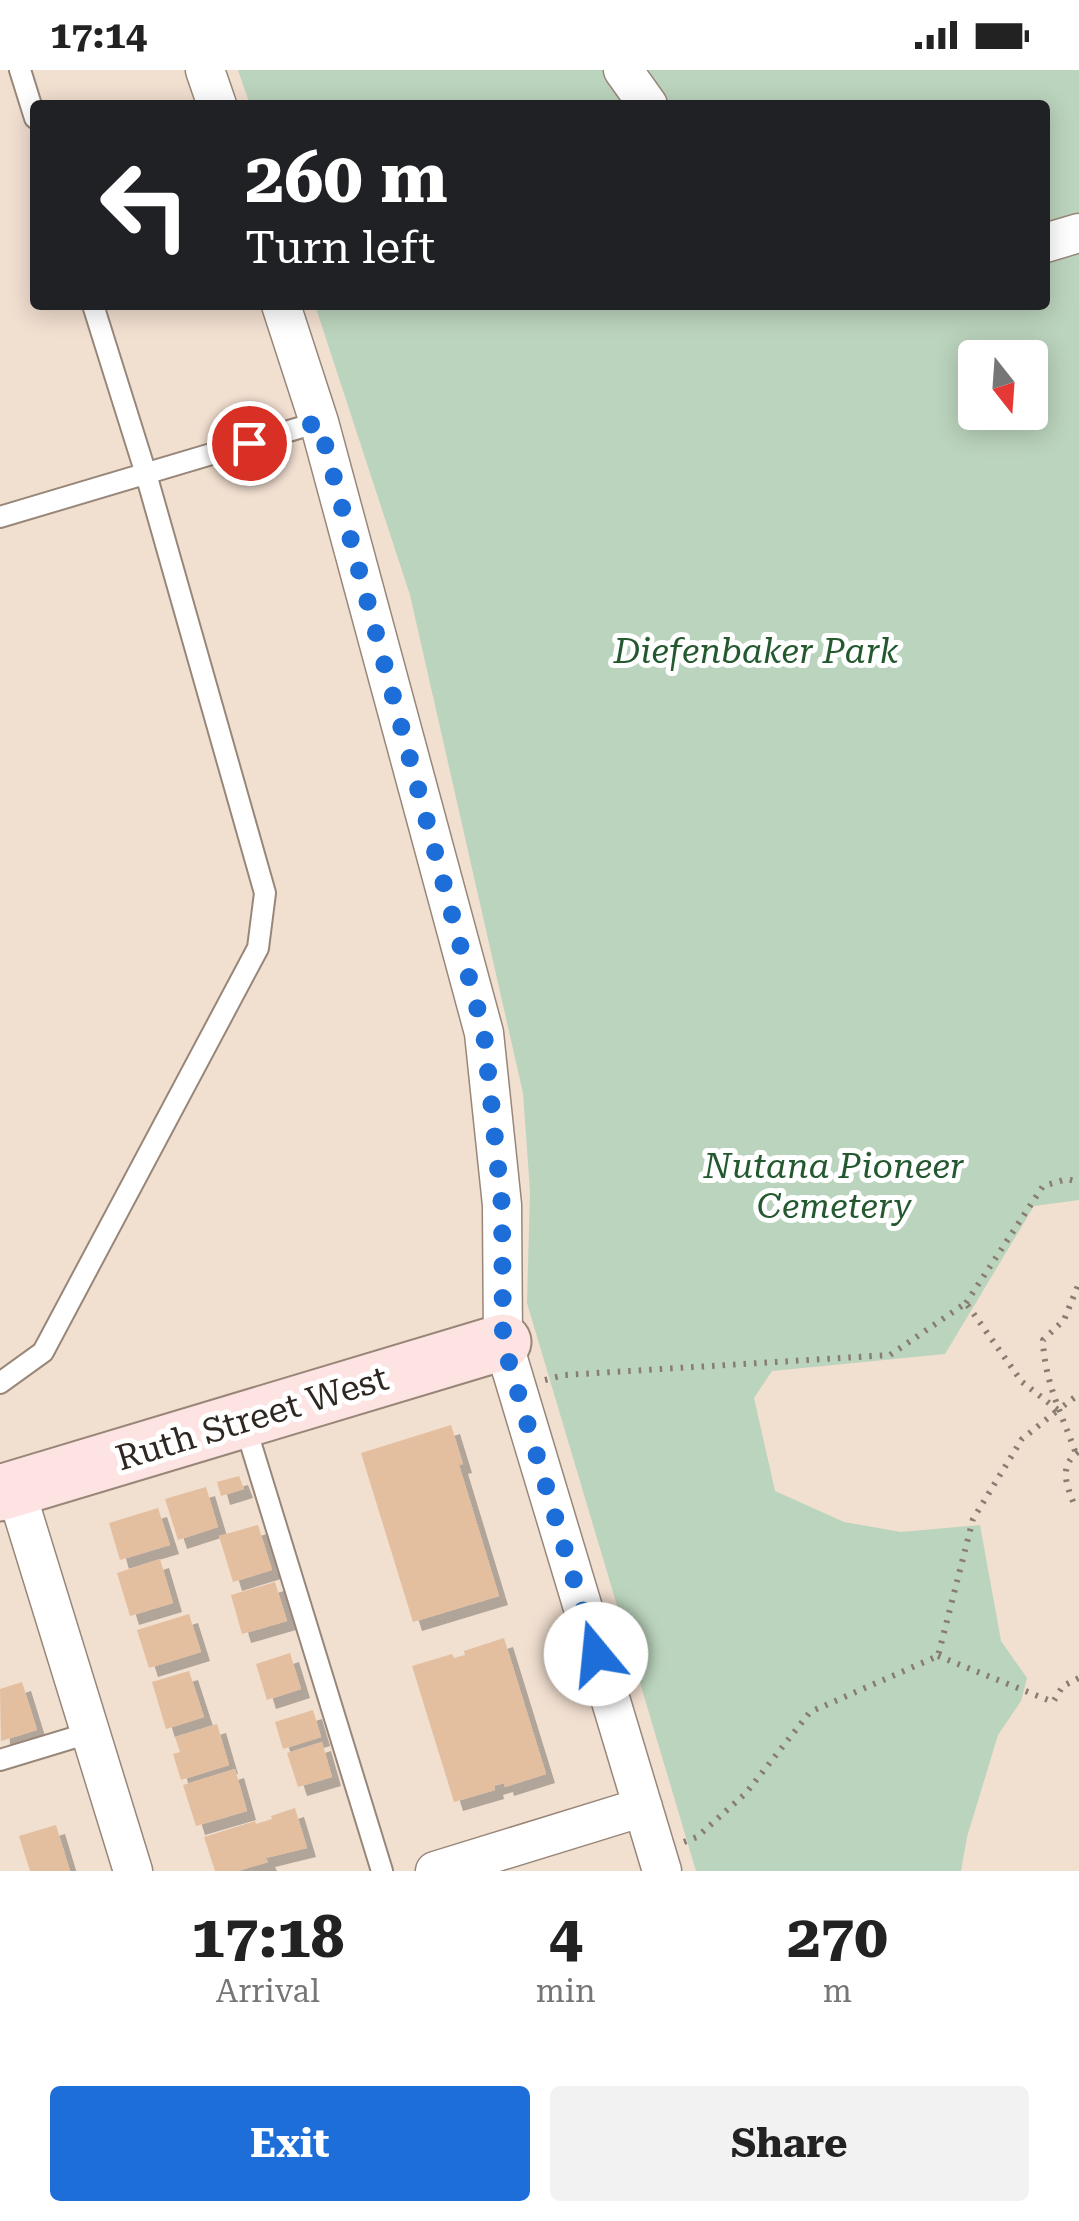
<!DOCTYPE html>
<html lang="en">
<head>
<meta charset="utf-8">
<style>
  :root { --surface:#fff; --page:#f2f2f2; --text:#222; --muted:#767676; --accent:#1d6ed8 }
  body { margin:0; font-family:"Roboto Serif",serif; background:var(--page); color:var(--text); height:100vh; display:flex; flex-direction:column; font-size:38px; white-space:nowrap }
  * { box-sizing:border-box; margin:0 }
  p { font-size:32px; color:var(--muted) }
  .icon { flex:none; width:55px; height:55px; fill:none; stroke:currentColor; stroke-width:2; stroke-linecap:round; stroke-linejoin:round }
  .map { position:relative; height:1801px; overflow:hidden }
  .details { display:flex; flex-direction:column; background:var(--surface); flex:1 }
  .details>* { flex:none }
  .guide { position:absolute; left:30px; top:30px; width:1020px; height:210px; border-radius:10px; box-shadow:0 5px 25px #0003; background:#202124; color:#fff; overflow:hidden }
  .needle { width:65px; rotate:163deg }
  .controls { position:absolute; left:958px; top:270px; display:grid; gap:20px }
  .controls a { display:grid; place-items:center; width:90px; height:90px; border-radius:10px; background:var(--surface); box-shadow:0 5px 25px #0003; font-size:50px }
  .pin { position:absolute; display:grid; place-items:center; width:85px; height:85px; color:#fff; margin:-42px; border:5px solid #fff; border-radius:50%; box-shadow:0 2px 10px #0007 }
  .me { position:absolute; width:110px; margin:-55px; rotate:343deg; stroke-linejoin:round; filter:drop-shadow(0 0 8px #0008) }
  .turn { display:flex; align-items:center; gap:35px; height:210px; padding:0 50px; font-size:45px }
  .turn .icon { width:130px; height:130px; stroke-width:2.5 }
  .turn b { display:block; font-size:70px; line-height:85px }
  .eta { display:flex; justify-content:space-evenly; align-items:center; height:170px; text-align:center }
  .eta b { font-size:60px; font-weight:700; line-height:70px }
  .primary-button { display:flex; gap:20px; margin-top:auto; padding:20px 50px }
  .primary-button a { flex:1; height:115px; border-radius:10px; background:var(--accent); color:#fff; font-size:40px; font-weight:700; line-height:115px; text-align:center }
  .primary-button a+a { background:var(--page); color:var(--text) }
  .status { display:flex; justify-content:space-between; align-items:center; height:70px; padding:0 50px; background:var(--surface); direction:ltr }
  .status svg { height:28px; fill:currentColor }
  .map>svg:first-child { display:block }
</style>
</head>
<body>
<div class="status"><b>17:14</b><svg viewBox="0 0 49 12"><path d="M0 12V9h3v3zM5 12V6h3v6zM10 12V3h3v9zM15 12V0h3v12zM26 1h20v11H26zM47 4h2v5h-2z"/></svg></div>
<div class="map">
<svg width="1079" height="1801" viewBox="0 0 1079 1801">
  <defs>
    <filter id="shadow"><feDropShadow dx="9" dy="9" stdDeviation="0" flood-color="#0004"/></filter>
  </defs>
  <rect width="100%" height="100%" fill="#f1dfd0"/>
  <path fill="#bbd4bd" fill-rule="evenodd" d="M 238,0 L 1079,0 L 1079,1130 L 1034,1136 L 945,1284 L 772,1301 L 754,1328 L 775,1421 L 844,1452 L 901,1462 L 980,1455 L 1001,1571 L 1027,1608 L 1021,1631 L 998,1665 L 967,1767 L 961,1801 L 696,1801 L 527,1233 L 530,1121 L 523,1023 L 410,525 L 315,235 L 1045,235 L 1045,35 L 250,35 ZM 975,288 L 1030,288 L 1030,342 L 975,342 Z"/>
  <path fill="#e3bfa0" filter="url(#shadow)" d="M 451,1355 L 463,1394 L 459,1395 L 499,1526 L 413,1552 L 361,1383 Z
    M 239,1406 L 244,1419 L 221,1426 L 217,1412 Z
    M 206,1417 L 218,1457 L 178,1470 L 165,1429 Z
    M 158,1438 L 170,1475 L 120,1490 L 109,1453 Z
    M 258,1455 L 272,1500 L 233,1512 L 219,1466 Z
    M 160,1489 L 173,1533 L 130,1546 L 117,1503 Z
    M 275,1512 L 287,1551 L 242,1564 L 231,1525 Z
    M 189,1544 L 201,1582 L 149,1598 L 137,1560 Z
    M 504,1568 L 546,1704 L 505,1717 L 504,1713 L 494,1716 L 495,1720 L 454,1732 L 412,1596 L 452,1584 L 454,1588 L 465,1585 L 464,1581 Z
    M 290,1583 L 301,1619 L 267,1630 L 256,1594 Z
    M 189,1601 L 204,1647 L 166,1659 L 152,1612 Z
    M 22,1612 L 37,1660 L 1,1671 L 0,1619 Z
    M 313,1640 L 321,1667 L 283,1679 L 275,1652 Z
    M 217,1654 L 229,1695 L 181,1710 L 173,1684 L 180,1682 L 175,1667 Z
    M 322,1672 L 332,1707 L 298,1717 L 287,1683 Z
    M 235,1699 L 247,1741 L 196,1756 L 183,1715 Z
    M 295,1738 L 307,1778 L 266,1788 L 268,1792 L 238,1801 L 215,1801 L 204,1767 L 255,1751 L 256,1754 L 272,1749 L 271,1746 Z
    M 56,1755 L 70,1801 L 30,1801 L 19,1766 Z"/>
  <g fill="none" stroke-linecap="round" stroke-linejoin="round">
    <g stroke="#988779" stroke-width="24">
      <path id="lane" d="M 20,0 L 35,48
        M 0,447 L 319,352
        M 0,1313 L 43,1282 L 258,878 L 265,823 L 146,404 L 93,235
        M 244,1352 L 382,1801
        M 0,1690 L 89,1663"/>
    </g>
    <g stroke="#988779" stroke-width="41">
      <path id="street" d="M 205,0 L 217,35
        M 623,0 L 648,35
        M 1045,173 L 1079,163
        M 281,235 L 319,352 L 484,963 L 502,1135 L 503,1272 L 662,1801
        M 15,1418 L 133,1801
        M 435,1801 L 643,1737"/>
    </g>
    <g stroke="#988779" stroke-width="59">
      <path id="secondary" d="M 0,1423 L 503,1272"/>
    </g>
    <path stroke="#897c72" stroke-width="6" stroke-dasharray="2.5 8" stroke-linecap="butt" d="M 966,1233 L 1043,1116 L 1067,1109 L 1079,1112
      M 545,1310 L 564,1305 L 890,1285 L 966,1233 L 1022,1312 L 1058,1340 L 1079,1324
      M 1075,1381 C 1062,1345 1044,1310 1043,1270 L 1064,1250 L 1079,1213
      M 1078,1382 C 1059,1396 1066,1414 1074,1434 L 1079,1436
      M 938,1586 L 1053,1632 L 1063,1616 L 1079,1608
      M 684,1772 L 697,1767 L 746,1723 L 810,1642 L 938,1586 L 973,1449 L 1022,1369 L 1058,1340"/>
    <use href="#lane" stroke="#fff" stroke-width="20"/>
    <use href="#street" stroke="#fff" stroke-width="38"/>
    <use href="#secondary" stroke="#fde4e3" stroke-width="55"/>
  </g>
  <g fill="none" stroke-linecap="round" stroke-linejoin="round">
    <path stroke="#1d6ed8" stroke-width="18" stroke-dasharray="0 32.4" d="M 249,373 L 319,352 L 484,963 L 502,1136 L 503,1272 L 596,1584"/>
  </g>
  <g text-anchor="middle" stroke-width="10" stroke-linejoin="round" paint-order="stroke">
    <g font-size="35" font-style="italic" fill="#24592f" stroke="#fff">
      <text x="756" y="593">Diefenbaker Park</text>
      <text x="834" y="1108">Nutana Pioneer<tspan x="834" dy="40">Cemetery</tspan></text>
    </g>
    <g font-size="35" fill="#2f2822" stroke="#fff">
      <text transform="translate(252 1348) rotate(-17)" y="12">Ruth Street West</text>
    </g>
  </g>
</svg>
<div class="controls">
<a><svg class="needle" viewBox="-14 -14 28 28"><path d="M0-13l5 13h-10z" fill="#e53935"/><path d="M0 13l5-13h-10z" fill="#767676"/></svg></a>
</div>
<div class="pin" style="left:249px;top:373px;background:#d93025"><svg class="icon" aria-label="arrive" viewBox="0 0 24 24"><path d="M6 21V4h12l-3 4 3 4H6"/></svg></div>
<svg class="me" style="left:596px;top:1584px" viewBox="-20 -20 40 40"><circle r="19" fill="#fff"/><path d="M0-13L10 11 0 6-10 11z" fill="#1d6ed8"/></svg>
<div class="guide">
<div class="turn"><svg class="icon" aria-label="left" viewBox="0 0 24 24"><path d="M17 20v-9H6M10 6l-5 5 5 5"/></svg><div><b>260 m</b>Turn left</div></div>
</div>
</div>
<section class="details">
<div class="eta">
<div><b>17:18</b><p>Arrival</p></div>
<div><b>4</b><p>min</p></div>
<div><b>270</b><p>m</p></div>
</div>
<div class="primary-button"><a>Exit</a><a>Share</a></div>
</section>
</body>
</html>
